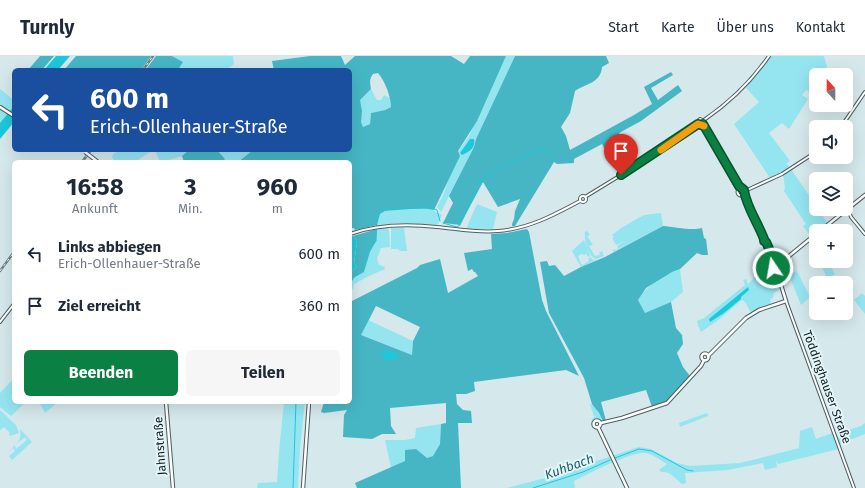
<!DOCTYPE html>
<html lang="de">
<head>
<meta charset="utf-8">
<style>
  :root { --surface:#fff; --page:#f6f6f7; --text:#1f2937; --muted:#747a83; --line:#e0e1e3; --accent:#0b8043 }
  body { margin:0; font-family:"Fira Sans",sans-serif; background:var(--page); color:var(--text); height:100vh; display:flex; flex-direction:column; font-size:15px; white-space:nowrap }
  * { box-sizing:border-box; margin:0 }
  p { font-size:13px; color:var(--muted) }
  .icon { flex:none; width:22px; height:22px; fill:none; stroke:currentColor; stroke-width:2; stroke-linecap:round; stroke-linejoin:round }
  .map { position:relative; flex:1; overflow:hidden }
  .side { position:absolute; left:12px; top:104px; width:340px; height:244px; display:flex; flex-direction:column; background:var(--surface); border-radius:6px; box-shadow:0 4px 16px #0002 }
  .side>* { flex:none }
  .top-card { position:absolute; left:12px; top:12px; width:340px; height:84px; border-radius:6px; box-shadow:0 4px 16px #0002; background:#1a4fa0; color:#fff; overflow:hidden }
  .needle { width:26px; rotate:339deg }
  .fabs { position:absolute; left:809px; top:12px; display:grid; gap:8px }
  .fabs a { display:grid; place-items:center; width:44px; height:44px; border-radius:6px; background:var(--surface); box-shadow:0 4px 16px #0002; font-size:20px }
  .pin { position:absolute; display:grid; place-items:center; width:34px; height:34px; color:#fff; margin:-41px -17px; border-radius:50% 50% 50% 0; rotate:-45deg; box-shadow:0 0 4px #0007 }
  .pin .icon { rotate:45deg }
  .me { position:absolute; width:44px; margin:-22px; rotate:348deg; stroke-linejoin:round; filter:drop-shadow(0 0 3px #0008) }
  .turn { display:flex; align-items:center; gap:14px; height:84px; padding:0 12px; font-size:18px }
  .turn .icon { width:52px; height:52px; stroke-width:2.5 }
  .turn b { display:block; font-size:28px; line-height:34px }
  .eta { display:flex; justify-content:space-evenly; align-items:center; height:68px; text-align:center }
  .eta b { font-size:24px; font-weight:700; line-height:28px }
  .cta { display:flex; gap:8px; margin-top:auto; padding:8px 12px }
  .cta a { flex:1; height:46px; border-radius:6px; background:var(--accent); color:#fff; font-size:16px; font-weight:700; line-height:46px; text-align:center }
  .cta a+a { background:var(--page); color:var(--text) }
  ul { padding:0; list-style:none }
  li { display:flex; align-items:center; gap:12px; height:52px; padding:0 12px }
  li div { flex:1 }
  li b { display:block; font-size:15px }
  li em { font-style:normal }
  header { display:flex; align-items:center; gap:24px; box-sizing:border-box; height:56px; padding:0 20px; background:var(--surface); border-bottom:1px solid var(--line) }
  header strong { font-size:19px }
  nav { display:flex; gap:22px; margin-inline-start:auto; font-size:14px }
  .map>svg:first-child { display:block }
</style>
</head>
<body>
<header>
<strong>Turnly</strong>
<nav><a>Start</a><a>Karte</a><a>Über uns</a><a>Kontakt</a></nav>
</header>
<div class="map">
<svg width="865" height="432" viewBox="0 0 865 432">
  <rect width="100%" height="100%" fill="#d5e8eb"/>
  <path fill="#95e5f1" d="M 172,0 L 233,0 L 234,8 L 226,14 L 178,14 L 183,6 Z
    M 506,0 L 515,0 L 476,83 L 474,91 L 441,156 L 437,151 L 443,139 L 458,96 L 469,80 Z
    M 769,0 L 824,0 L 827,11 L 824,16 L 829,19 L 816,19 L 816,39 L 806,34 L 802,39 L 808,43 L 789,73 L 782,67 L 769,77 L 790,105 L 787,107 L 789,111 L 770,122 L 734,68 L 759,46 L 746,32 Z
    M 0,33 L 14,44 L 14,50 L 0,67 L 0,52 L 6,57 L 9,54 L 0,48 Z
    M 371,33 L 377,44 L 381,44 L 384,39 L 390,42 L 391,51 L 385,54 L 371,57 L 370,68 L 363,71 L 361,66 L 360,44 Z
    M 120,94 L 153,94 L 135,106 L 115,106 L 112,101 L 113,98 Z
    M 155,94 L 189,94 L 182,100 L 162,106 L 160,106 Z
    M 217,94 L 253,94 L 238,106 L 223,106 L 225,103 Z
    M 791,113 L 816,150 L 816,153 L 818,153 L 828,168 L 818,175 L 816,175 L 816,177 L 811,180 L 803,170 L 806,168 L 784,135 L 785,132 L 783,118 Z
    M 477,148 L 497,156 L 493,173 L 466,173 Z
    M 423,152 L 431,153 L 442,159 L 438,168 L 436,169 L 396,167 L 377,169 L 380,158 L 385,155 Z
    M 661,157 L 663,170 L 613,196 L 613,194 L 618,193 L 617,190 L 625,185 L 616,189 L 612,182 L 614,181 L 612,179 L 621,172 L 644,159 Z
    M 388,172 L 388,174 L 389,174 L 390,191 L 381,192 L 377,203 L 379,209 L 381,209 L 382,211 L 384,210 L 385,213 L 369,220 L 354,228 L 353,233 L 350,234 L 353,222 L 364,216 L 370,196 L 376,185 L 377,173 Z
    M 391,172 L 404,172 L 407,195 L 400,195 L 398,193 L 391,193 Z
    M 587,175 L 590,179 L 587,180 L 593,189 L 589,190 L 595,200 L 600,199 L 599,197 L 602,195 L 604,200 L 596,203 C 588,200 584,185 585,176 Z
    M 584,184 L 590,200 L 588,201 L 586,197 L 585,199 L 582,198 L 578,200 L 581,208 L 583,209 L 589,205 L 588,203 L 591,201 L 593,204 L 596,204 L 581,211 L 572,195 Z
    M 818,205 L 827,205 L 835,218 L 830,222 L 831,227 L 828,226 L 824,215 Z
    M 680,213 L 683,236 L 671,246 L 645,258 L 638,244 C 644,232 667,216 680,213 Z
    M 797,215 L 810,241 L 801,249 L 789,219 Z
    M 775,217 L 781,232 L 774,237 L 773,242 L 770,244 L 771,248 L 751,257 L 745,246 L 742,244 L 717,265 L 701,276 L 698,270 L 697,265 L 704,262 L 745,229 L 743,224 L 746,223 L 748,228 L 753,223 L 753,221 L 755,221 L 761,229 Z
    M 862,237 L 865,240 L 865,258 L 854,244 Z
    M 368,264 L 413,285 L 412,299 L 361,279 Z
    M 14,322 L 14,346 L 26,346 L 11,360 L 0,351 L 0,337 Z
    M 39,346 L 58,346 L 45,357 Z
    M 284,346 L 292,348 L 293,346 L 305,346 L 300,392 L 298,432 L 257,432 L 258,427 L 277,426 L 279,396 Z
    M 590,348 L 594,349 L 603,365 L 591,364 L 594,361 Z
    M 0,354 L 16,369 L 19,377 L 10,380 L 9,378 L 10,377 L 4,371 L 0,374 Z
    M 707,357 L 708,360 L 680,371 L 679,367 Z
    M 865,367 L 865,378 L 840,388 L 839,393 L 778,408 L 776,404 L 770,405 L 776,404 L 777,411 L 765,414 L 763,407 L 728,414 L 685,417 L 686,427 L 682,428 C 675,422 670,415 661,416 L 659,414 L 667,408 C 660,404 653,398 645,397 C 632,395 587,418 574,425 L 575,432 L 507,432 L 545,422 L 639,391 L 651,393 L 677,407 L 690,410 L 740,407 L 799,392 L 800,375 L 812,371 L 816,383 L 832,377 L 835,382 L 838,380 L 837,378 L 861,370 Z
    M 441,368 L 440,388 L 433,400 L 427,402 L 405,394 L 406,405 L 391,412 L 385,384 L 405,384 L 415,382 L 416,372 Z
    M 20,373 L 32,386 L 12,404 L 9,400 L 15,395 L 13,392 L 8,397 L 8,398 L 8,397 L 15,389 L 16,393 L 27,384 L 25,381 L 16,388 C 21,383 21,379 20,373 Z"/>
  <path fill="#46b6c5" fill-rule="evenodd" d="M 40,0 L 54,0 L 42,14 L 28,14 Z
    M 76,0 L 151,0 L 141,14 L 64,14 Z
    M 156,0 L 172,0 L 183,6 L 178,14 L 152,14 L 147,12 Z
    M 310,0 L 341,0 L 345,9 L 355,0 L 451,0 L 464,8 L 470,0 L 506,0 L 477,65 L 458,95 L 460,100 L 434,154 L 423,152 L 385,155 L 380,158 L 377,169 L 355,174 L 354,172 L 350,172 L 350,106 L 238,106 L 253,94 L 350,94 L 350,14 L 274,14 L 272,5 ZM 378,17 C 385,25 391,41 391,51 L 385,54 L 371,57 L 370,68 L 363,71 L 361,66 L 362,55 L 360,44 L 371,33 C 370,28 369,23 373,18 Z
    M 515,0 L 606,0 L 609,7 L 602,11 C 601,27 585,28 575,35 L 570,57 L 561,71 L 566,80 L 570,94 L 634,59 L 652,48 L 644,31 L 671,16 L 673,19 L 651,32 L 658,44 L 678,29 L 682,35 L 641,65 L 619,77 L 623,87 L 606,95 L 602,88 L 574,103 L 574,107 L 557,108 L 554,106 L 515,170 L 512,170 L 512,168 L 514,163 L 515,155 L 520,143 L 498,151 L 483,126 L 460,169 L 443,167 L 453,147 L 449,140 L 474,91 L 476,83 Z
    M 189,94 L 217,94 L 225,103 L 223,106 L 184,106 L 182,100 Z
    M 663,170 C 674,171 692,175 702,172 L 704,182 L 706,183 L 708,199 L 702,199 L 697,197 L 680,213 L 672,216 L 646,232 L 638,244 L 645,257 L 671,246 L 676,272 L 682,279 L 683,288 L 677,297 L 683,311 L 690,320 L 667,345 L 652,351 L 646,334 L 601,346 L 606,365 L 603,365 L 599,357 L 592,348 L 584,322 L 549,257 L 540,206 L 547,205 L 549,210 L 555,209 L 564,220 L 581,211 L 605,201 Z
    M 377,173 L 376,185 L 370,196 L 364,216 L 353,222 L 350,231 L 350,217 L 357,211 L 354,207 L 357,187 L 355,181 L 353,180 Z
    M 527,173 L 529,176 L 542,244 L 546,255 L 579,320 L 566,314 L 474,326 L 475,335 L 466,338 L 456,338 L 457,348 L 463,354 L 471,355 L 472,367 L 458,367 L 461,432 L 357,432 L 355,427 L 405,405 L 405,394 L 416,393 L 427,402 L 433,400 L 440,388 L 441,368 L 446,367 L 446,347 L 390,352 L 391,370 L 396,378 L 382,378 L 372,383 L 343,381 L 344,359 L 347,354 L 324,357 L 321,356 L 324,346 L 350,346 L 350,246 L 417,212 L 420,209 L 440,203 L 448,237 L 478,220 L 475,216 L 474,216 L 472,213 L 468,215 L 464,197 L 492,193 L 491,178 L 507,177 ZM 376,250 L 420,271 L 413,285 L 412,299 L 361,279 Z"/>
  <path fill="#1cc8db" d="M 56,0 L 70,0 L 58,14 L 44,14 Z
    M 14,50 L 14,66 L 0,83 L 0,67 Z
    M 470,83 L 474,83 C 476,92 469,96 462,99 L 460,97 Z
    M 353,180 L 355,181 L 357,187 L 354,207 L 357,211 L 350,217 L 350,181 Z
    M 748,231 L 749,234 L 741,241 L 741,243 L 724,257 L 710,266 L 709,263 Z
    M 384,294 L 399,298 L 398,301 L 394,302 L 392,304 L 386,304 L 382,298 Z"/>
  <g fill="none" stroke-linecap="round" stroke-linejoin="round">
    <path stroke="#1cc8db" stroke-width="1" d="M 443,167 L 457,171 L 460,169 L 479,129 L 486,119 L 542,93 L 545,93 L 554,99
      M 350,228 L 354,221 L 362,216 L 369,195 L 376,185 L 377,159 L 379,156 L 386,153 L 432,152 L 437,154 L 440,165
      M 615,402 L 639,393 L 652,395 L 687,414 L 693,415
      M 293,432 L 296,346
      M 533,432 L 583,416 L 610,404"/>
    <g stroke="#4e5f62" stroke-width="4">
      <path id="tertiary" d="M 704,64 C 729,47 751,26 769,0
        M 703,68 L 741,132
        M 702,69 L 704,65 L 700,63 L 698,65 L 698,68 L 702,69 L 738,134
        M 841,71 L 865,36
        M737.5 136a3.5 3.5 0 1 1 7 0a3.5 3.5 0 1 1-7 0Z
        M 745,135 L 782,118 L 816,96
        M 744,138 L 765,183 L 767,184 L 767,186 L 764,185 L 765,183
        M 742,140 L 757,168
        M580 143a3 3 0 1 1 6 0a3 3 0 1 1-6 0Z
        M 585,141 L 639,108 L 698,68
        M 848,153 L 851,161 L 865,178
        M 350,178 C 378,168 408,168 437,171 C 458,173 478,177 498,175 C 528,173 554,159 580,145
        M 766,186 L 774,208
        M 786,245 L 854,432
        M 0,266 L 14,248"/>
    </g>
    <g stroke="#4e5f62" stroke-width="4.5">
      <path id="secondary" d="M 0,51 L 14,60
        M 89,99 L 98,106
        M 820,175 L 865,139
        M773 210a3 3 0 1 1 6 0a3 3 0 1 1-6 0Z
        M 778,209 L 816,178
        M701.5 301a3.5 3.5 0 1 1 7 0a3.5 3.5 0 1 1-7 0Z
        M 708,300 L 746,262 L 759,254 L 786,245 L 776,213
        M 166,346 L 173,432
        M593.5 368a3.5 3.5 0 1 1 7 0a3.5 3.5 0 1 1-7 0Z
        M 601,367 L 622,362 L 667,347 L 701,310 L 704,304
        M 598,371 L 627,432
        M 303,432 L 309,346"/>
    </g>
    <use href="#tertiary" stroke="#fff" stroke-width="2"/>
    <use href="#secondary" stroke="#fff" stroke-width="2.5"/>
    <g stroke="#717e7f" stroke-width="2.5">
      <path id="rail" d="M 143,14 L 153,0
        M 82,106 L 91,94
        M 0,215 L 14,196"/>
    </g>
    <use href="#rail" stroke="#e2f5f8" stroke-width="1" stroke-dasharray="3" stroke-linecap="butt"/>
    <g stroke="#4e5f62" stroke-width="4.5" stroke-linecap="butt">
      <path id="secondary-bridge" d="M 85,96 L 89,99"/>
    </g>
    <use href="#secondary-bridge" stroke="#fff" stroke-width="2.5"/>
  </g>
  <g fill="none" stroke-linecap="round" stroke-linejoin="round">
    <g stroke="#07532c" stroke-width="10">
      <path id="route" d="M 621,119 L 698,68 L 701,69 L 703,68 L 739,130 L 744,134 C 746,150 758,167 764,183 L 764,185 L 766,186 C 770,194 774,203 773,212"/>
    </g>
    <use href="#route" stroke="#0b8043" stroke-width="7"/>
    <path stroke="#f59e0b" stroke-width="7" d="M 661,94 L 698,68 L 704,70"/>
  </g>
  <g text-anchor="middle" stroke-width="4" stroke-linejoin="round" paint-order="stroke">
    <g font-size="12" fill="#131a1b" stroke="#e2f5f8">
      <text transform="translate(827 331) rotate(70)" y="4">Töddinghauser Straße</text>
      <text transform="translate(160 390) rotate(-94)" y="4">Jahnstraße</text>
    </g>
    <g font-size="13" font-style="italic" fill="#246169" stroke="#e2f5f8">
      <text transform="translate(569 410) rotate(-20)" y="5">Kuhbach</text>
    </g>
  </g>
</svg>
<div class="fabs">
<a><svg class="needle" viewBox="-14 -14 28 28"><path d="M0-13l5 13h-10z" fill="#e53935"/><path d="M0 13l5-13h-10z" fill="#747a83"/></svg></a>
<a><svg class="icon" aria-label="sound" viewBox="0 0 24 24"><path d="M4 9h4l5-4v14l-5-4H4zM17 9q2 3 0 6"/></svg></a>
<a><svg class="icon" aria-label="layers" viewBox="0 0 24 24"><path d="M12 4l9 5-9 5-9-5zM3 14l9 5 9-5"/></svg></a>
<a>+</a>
<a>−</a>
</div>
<div class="pin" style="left:621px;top:119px;background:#d93025"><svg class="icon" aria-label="arrive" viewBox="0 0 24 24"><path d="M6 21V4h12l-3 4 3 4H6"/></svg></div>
<svg class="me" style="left:773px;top:212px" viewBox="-20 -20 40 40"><circle r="17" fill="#0b8043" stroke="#fff" stroke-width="3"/><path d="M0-11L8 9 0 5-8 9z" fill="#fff"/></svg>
<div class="top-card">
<div class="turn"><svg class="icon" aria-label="left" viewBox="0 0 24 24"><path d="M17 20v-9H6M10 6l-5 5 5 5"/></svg><div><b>600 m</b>Erich-Ollenhauer-Straße</div></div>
</div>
<section class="side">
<div class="eta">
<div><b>16:58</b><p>Ankunft</p></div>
<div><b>3</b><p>Min.</p></div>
<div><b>960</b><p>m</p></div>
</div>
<ul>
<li><svg class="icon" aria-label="left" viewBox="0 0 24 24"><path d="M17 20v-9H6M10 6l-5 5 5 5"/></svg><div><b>Links abbiegen</b><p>Erich-Ollenhauer-Straße</p></div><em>600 m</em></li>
<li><svg class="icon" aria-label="arrive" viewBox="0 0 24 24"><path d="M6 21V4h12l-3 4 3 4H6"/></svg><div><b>Ziel erreicht</b></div><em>360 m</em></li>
</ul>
<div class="cta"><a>Beenden</a><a>Teilen</a></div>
</section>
</div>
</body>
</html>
